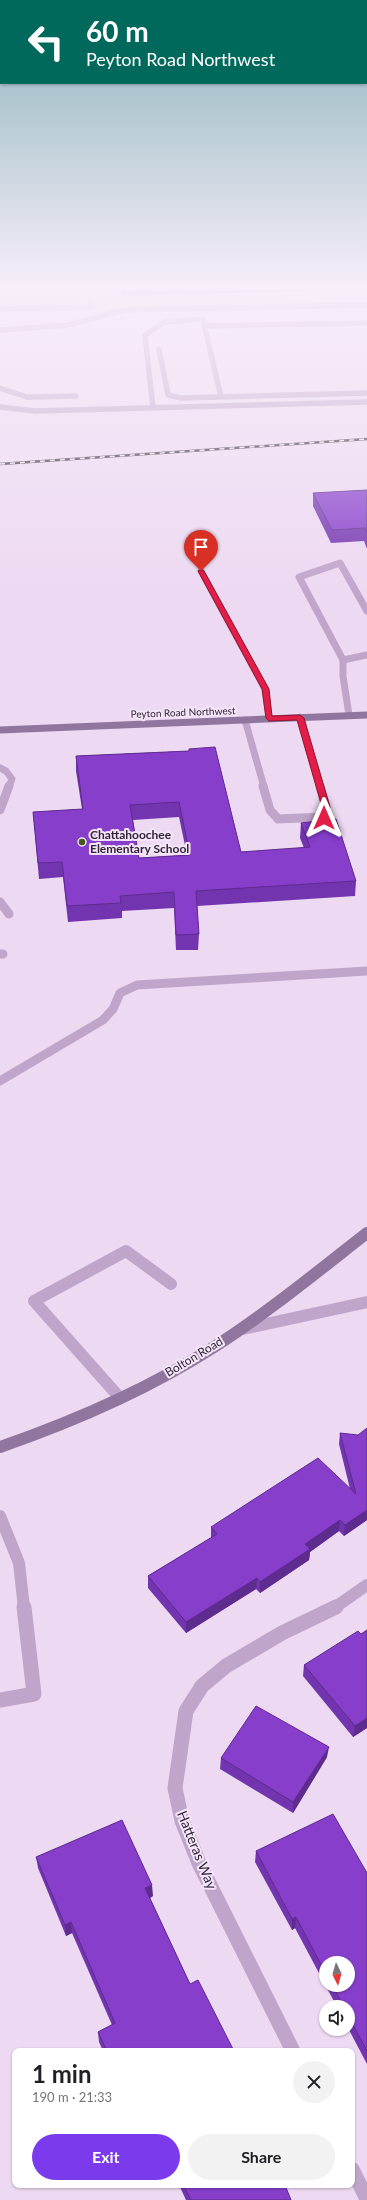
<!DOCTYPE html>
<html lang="en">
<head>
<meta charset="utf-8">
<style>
  :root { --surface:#fff; --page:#f2f2f2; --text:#202124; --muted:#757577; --accent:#7c3aed }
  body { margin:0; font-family:Lato,sans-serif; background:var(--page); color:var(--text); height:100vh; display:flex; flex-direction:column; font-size:15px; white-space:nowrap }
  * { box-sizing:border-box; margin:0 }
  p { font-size:13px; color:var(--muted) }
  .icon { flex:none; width:22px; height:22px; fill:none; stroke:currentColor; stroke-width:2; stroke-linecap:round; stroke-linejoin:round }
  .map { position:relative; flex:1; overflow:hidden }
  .panel { position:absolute; left:12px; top:2048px; width:343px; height:140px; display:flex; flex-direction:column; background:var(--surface); border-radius:8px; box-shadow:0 1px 3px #0004 }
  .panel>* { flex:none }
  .hud { position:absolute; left:0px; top:0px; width:367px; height:84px; box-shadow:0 1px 3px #0004; background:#00695c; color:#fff; overflow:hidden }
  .needle { width:26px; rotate:175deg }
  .tools { position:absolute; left:319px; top:1956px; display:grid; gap:8px }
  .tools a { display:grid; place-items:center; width:36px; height:36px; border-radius:50%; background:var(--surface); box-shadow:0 1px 3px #0004; font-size:20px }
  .pin { position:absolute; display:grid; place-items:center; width:34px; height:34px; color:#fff; margin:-41px -17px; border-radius:50% 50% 50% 0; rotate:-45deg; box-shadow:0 0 4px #0007 }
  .pin .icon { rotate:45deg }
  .me { position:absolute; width:44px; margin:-22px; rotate:0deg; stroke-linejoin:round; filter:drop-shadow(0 0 3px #0008) }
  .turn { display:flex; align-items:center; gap:14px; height:84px; padding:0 20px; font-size:18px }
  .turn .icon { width:52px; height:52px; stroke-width:2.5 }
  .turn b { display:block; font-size:28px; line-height:34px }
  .round { display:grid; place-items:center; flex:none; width:42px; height:42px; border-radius:21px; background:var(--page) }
  .head { display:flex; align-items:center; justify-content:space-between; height:68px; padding:0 20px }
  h1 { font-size:24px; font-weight:700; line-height:30px }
  .action { display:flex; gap:8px; margin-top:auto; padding:8px 20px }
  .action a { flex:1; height:46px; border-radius:24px; background:var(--accent); color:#fff; font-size:16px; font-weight:700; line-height:46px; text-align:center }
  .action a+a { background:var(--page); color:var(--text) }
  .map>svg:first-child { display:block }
</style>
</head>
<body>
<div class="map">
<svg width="367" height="2200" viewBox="0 0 367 2200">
  <rect width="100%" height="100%" fill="#edd9f2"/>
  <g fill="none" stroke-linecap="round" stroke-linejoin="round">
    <path stroke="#c0a5cb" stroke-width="5.5" d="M 0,309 L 90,307 L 90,298
      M 203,320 L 221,397
      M 204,326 L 367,323
      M 0,330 L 68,325 L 125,310 L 367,305
      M 159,349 L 168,395 L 181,398 L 367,393
      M 0,388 L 27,397 L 76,396
      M 0,407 L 35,411 L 367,402
      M 153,408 L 145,335 L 165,322 L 202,319"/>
    <path stroke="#c0a5cb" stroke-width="7" d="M 201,571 L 265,689 L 269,719
      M 343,660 L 299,577 L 340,563 L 367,611
      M 349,715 L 343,676 L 343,660 L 367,655
      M 300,717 L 320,787
      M 245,720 L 264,787
      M 0,768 L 6,771 L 12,779 L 9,787"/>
    <path stroke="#c0a5cb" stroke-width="9" d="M 263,786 L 270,810 L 278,819 L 324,817 L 326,807 L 320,786
      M 0,810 L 9,786
      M 0,902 L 9,914
      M 0,954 L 3,954
      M 0,1081 L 103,1020 L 113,1009 L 120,993 L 137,985 L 367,971"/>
    <path stroke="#c0a5cb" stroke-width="12" d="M 120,1398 L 34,1301 L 126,1251 L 171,1284
      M 0,1516 L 19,1563 L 24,1608"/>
    <path stroke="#c0a5cb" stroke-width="15" d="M 0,1700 L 34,1694 L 24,1607"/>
    <path stroke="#c0a5cb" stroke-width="12" d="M 243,1329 L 367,1302
      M 334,1608 L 367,1585"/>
    <path stroke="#c0a5cb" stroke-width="15" d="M 293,2051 L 199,1863 L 182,1821 L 175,1788 L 186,1711 L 202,1686 L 226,1666 L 282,1633 L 336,1607
      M 352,2169 L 367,2199"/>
    <path stroke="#90769e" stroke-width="7" d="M 0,730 L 367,715"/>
    <path stroke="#90769e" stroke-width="12" d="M 0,1447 C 75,1421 147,1390 214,1347 C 267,1313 317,1272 367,1233"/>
    <g stroke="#302636" stroke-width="2.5">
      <path id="rail" d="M 0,464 L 367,439"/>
    </g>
    <use href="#rail" stroke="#f6e5fa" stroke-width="1.5" stroke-dasharray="5" stroke-linecap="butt"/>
  </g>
  <path fill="#7335af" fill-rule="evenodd" d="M 120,290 L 341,290 L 121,296 Z
    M 367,490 L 367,549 L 364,541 L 331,543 L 313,506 L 313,493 Z
    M 189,749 L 241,852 L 304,848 L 300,838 L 301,823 L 356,881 L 355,896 L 197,906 L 199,934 L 198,950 L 176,950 L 174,908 L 122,911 L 122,918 L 68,922 L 63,877 L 39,879 L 33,812 L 82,809 L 76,771 L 76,756 L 189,751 ZM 179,817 L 187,855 L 139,858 L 133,820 Z
    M 340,1433 L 367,1520 L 344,1536 L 339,1531 L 310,1552 L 309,1560 L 260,1593 L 256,1589 L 186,1633 L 148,1588 L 148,1576 L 211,1538 L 211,1527 L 350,1489 L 339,1444 Z
    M 367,1630 L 367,1728 L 353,1737 L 303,1676 L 304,1665 L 361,1634 Z
    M 327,1757 L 293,1813 L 220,1769 L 221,1758 Z
    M 256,1851 L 367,1873 L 367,2064 L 348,2028 L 348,2007 L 337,2007 L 295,1928 L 292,1930 L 255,1862 ZM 326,1963 L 348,1985 L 326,1985 Z
    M 36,1857 L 153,1896 L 150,1898 L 190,1984 L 234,2051 L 103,2051 L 99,2042 L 98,2032 L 112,2025 L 72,1933 L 66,1936 L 38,1868 Z
    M 179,2185 L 285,2185 L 291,2200 L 186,2200 Z"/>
  <path fill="#5e2b8e" d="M 367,1510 L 367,1520 L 344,1536 L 345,1525 Z
    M 340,1520 L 339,1531 L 310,1552 L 309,1560 L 260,1593 L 260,1582 L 305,1544 Z
    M 257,1578 L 256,1589 L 186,1633 L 186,1622 Z
    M 367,1718 L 367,1728 L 353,1737 L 355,1726 Z
    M 329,1747 L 327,1757 L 293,1813 L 293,1802 Z
    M 152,1885 L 153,1896 L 146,1900 L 145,1888 Z
    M 296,1917 L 295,1928 L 292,1930 L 292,1919 Z
    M 71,1922 L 72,1933 L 66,1936 L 65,1925 Z"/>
  <path fill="#863ecb" stroke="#5e2b8e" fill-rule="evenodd" d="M 367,490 L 367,533 L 365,528 L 332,530 L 313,493 Z
    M 215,747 L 241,852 L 310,847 L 301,823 L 336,819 L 356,881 L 196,891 L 199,934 L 176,935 L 174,892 L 120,896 L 121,903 L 67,906 L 62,862 L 38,863 L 33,812 L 83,809 L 76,756 L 189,751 L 189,749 ZM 179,802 L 190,855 L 139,858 L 130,805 Z
    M 367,1428 L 367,1510 L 345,1525 L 340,1520 L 305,1544 L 310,1549 L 260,1582 L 257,1578 L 186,1622 L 148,1576 L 217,1534 L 211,1527 L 318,1458 L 356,1494 L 340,1433 L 358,1435 Z
    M 367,1630 L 367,1718 L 355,1726 L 304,1665 L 358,1631 L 361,1634 Z
    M 256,1706 L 329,1747 L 293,1802 L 221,1758 Z
    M 333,1814 L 367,1873 L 367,2051 L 348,2015 L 348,2007 L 344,2007 L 332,1985 L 348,1985 L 348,1963 L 326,1963 L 326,1974 L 296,1917 L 292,1919 L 256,1851 Z
    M 122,1820 L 152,1885 L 145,1888 L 190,1984 L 198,1980 L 234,2051 L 107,2051 L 98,2032 L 115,2023 L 71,1922 L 65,1925 L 36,1857 Z
    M 183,2185 L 285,2185 L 291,2200 L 191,2200 Z"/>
  <linearGradient id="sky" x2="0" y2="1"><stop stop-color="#8bb3bb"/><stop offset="0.48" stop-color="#f7eef9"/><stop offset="1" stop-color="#f7eef9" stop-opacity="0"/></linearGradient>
  <rect width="367" height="598" fill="url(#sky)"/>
  <path fill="#e11d48" stroke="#92132f" d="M 201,569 L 204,571 L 269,689 L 272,716 L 300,715 L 304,718 L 330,807 L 326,819 L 320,818 L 322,807 L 297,720 L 269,721 L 266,718 L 262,689 L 198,571 Z"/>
  <circle fill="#44591a" stroke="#f6e5fa" stroke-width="1.5" cx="82" cy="842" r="4"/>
  <g text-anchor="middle" stroke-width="4" stroke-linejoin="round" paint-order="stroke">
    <g font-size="10" fill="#302636" stroke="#f6e5fa">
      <text transform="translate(183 712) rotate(-2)" y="4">Peyton Road Northwest</text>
    </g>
    <g font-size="12" font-weight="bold" fill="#302636" stroke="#f6e5fa" text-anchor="start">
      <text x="90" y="839">Chattahoochee<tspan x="90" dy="14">Elementary School</tspan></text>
    </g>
    <g font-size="12" fill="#302636" stroke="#f6e5fa">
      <text transform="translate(194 1357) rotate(-31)" y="4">Bolton Road</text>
    </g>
    <g font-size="14" fill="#302636" stroke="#f6e5fa">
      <text transform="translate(197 1850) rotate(68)" y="5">Hatteras Way</text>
    </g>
  </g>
</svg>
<div class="tools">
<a><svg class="needle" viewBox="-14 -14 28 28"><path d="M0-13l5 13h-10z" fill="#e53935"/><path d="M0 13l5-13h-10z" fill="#757577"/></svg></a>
<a><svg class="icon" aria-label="sound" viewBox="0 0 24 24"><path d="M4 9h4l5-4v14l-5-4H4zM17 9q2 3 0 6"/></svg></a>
</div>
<div class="pin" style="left:201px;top:571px;background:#d93025"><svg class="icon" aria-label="arrive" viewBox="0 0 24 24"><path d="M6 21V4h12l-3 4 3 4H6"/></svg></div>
<svg class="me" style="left:324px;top:818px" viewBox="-20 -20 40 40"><path d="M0-17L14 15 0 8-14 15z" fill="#e11d48" stroke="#fff" stroke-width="4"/></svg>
<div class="hud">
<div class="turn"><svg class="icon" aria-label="left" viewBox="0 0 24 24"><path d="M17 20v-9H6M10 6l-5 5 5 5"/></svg><div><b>60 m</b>Peyton Road Northwest</div></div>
</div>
<section class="panel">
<div class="head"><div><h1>1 min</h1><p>190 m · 21:33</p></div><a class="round"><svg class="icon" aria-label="close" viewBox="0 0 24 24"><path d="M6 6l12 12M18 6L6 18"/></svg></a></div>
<div class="action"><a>Exit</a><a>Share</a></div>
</section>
</div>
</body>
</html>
